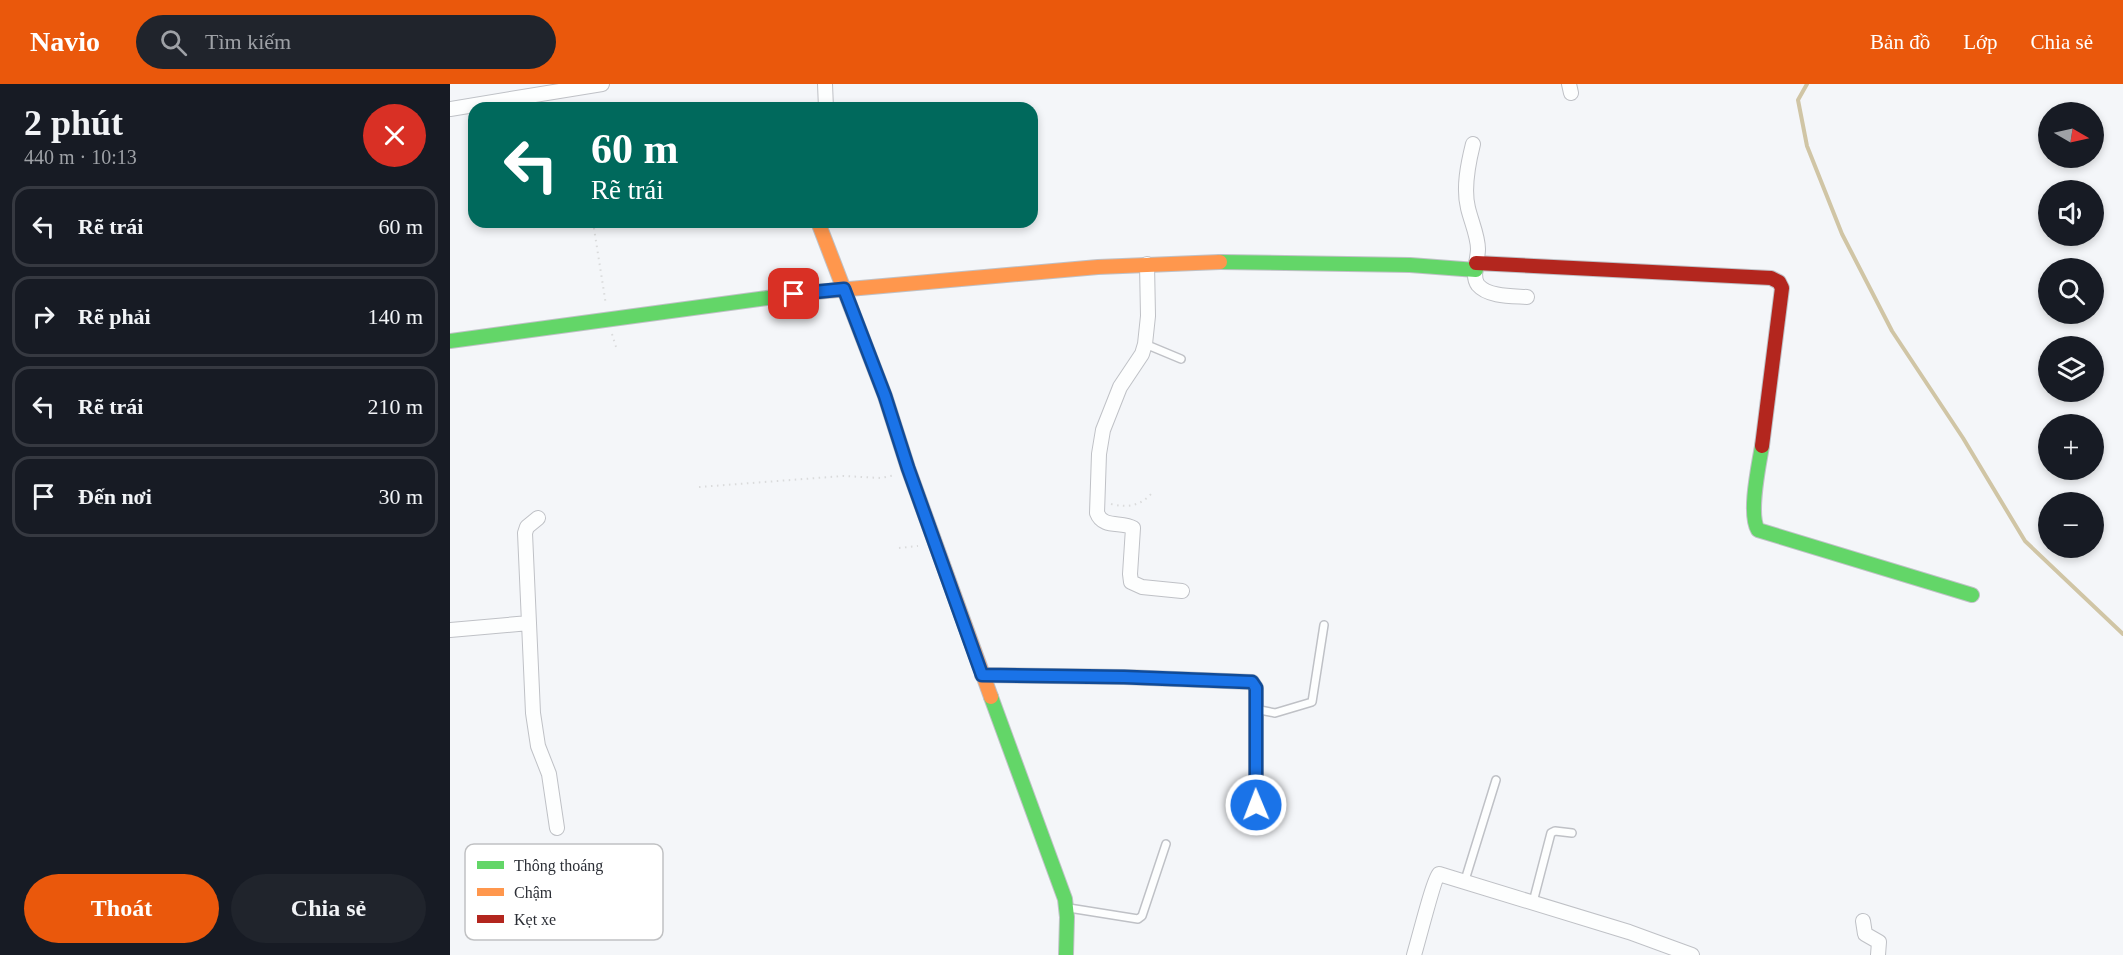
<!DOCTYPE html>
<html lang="vi">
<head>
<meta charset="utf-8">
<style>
  :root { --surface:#171b24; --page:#20242c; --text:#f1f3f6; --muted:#9ea1a6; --line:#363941; --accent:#ea580c }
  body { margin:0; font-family:"Times New Roman",serif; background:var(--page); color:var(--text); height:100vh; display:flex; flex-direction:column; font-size:22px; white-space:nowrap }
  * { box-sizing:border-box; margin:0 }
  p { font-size:20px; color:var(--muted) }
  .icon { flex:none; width:33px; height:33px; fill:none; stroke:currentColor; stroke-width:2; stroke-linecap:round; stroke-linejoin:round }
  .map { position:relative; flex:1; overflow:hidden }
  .drawer { display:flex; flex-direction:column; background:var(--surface); width:450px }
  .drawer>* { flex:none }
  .hud { position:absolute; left:18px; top:18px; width:570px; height:126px; border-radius:18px; box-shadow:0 3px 9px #0003; background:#00695c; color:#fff; overflow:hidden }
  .needle { width:39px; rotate:99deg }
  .fabs { position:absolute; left:1588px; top:18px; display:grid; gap:12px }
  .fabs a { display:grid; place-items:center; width:66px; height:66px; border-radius:50%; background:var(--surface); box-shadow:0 3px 9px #0003; font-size:30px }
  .pin { position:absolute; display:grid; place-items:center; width:51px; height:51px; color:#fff; margin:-26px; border-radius:12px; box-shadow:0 3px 9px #0006 }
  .me { position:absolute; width:66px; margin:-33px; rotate:359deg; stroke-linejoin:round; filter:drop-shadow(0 0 4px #0008) }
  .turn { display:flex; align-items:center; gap:21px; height:126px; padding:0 24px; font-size:27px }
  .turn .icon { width:78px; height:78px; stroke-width:2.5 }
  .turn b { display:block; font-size:42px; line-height:51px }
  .round { display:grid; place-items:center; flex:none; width:63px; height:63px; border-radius:32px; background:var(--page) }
  .headline { display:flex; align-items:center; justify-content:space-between; height:102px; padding:0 24px }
  h1 { font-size:36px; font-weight:800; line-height:45px }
  .cta { display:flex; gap:12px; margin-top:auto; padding:12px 24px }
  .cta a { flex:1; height:69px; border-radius:36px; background:var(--accent); color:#fff; font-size:24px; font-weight:800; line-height:69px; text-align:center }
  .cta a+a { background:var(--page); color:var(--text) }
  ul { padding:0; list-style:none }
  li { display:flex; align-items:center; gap:18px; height:81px; margin:0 12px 9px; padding:0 12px; border:3px solid var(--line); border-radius:18px }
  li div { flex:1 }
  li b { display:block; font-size:22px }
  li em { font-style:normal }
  header { display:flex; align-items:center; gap:36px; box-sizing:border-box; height:84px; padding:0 30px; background:var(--accent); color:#fff }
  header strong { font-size:28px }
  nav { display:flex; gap:33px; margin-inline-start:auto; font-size:21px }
  .search { width:420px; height:54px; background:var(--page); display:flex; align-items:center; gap:15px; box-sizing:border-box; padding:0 21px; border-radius:33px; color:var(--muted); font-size:22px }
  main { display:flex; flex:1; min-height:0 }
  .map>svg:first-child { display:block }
</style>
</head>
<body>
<header>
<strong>Navio</strong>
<div class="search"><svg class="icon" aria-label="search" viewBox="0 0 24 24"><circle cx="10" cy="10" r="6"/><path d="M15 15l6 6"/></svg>Tìm kiếm</div>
<nav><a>Bản đồ</a><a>Lớp</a><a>Chia sẻ</a></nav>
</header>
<main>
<section class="drawer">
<div class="headline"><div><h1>2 phút</h1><p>440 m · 10:13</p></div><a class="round" style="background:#d93025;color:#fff"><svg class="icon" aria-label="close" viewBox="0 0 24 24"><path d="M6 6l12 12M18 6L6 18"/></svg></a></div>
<ul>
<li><svg class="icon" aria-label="left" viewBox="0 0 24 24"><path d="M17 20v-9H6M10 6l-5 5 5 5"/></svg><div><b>Rẽ trái</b></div><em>60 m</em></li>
<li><svg class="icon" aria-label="right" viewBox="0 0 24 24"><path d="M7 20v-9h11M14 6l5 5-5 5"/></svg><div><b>Rẽ phải</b></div><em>140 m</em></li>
<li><svg class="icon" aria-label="left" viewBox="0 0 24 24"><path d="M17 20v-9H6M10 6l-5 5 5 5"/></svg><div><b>Rẽ trái</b></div><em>210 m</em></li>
<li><svg class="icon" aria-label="arrive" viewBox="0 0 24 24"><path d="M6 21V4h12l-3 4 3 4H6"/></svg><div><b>Đến nơi</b></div><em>30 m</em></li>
</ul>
<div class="cta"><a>Thoát</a><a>Chia sẻ</a></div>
</section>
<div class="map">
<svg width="1673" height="871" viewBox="0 0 1673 871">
  <rect width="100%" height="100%" fill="#f4f6f9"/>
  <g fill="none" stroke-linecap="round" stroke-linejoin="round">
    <path stroke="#d0c5a5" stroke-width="4" d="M 1357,0 L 1348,16 L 1357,62 L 1392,150 L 1442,247 L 1513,354 L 1575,457 L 1673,550"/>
    <g stroke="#bfc1c6" stroke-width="10">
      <path id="lane" d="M 695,260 L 731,275
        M 805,625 L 825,629 L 862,618 L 874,541
        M 1015,796 L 1046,696
        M 1083,818 L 1101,749 L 1105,747 L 1122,749
        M 619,824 L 688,835 L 692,832 L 716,760"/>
    </g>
    <g stroke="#bfc1c6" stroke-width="16">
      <path id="street" d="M 375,0 L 376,24
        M 1119,0 L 1121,9
        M 0,25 L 152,0
        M 1023,60 C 1018,80 1013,104 1018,124 C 1021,137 1028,152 1028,165 C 1028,176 1021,192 1028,201 C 1038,213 1063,212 1077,213
        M 697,180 L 698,232 L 695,260 L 692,270 L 670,303 L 653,346 L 649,370 L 647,429 C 653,445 672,437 683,444 L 680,490 L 681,498 L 692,503 L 732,507
        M 88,434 L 77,443 L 75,449 L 83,629 L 88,662 L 99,690 L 107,744
        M 0,546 L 79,539
        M 532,591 L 674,593 L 802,598 L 806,604 L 806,721
        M 1413,837 L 1415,850 L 1429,858 L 1428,871
        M 964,871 C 968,858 984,794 989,790 L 1179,848 L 1242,871"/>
    </g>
    <g stroke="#bfc1c6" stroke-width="16">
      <path id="fast" d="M 770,178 L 960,181 L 1026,186
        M 0,257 L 354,209
        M 1312,362 C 1309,381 1298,430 1308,446 L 1522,511
        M 541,613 L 615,815 L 617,833 L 616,871"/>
    </g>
    <g stroke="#bfc1c6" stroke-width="16">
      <path id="slow" d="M 368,138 L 435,312 L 458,384 L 541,613
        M 354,209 L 648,183 L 770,178"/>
    </g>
    <g stroke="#bfc1c6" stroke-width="16">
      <path id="jam" d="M 1026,179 L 1321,194 L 1329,198 L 1332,204 L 1312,362"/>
    </g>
    <path stroke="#dadbdc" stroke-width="2" stroke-dasharray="1.5 4.5" stroke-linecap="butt" d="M 143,138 L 156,221
      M 162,250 L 167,266
      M 249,403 L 393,392 L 431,394 L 445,391
      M 661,420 C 678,424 690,422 702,409
      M 449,464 L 468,462"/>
    <use href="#lane" stroke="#fdfefe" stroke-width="7"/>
    <use href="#street" stroke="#fdfefe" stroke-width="14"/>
    <use href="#fast" stroke="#63d668" stroke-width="14"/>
    <use href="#slow" stroke="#ff974d" stroke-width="14"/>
    <use href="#jam" stroke="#b3261e" stroke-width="14"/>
  </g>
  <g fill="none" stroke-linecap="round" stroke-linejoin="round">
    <g stroke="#114b97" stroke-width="15">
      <path id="route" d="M 344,210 L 394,205 L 435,312 L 458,384 L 532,591 L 674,593 L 802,598 L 806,604 L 806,721"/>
    </g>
    <use href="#route" stroke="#1a73e8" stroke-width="10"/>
  </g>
  <rect x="15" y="760" width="198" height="96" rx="9" fill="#fff" stroke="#c0c1c3" stroke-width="1.5"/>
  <rect x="27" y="777" width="27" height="8" fill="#63d668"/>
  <rect x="27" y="804" width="27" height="8" fill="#ff974d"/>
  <rect x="27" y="831" width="27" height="8" fill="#b3261e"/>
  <g font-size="16" fill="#2c2f36">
    <text x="64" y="787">Thông thoáng</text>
    <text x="64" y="814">Chậm</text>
    <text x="64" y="841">Kẹt xe</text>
  </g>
</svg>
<div class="fabs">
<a><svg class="needle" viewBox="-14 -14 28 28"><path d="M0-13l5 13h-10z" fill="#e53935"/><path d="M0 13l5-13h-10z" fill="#9ea1a6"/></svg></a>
<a><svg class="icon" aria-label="sound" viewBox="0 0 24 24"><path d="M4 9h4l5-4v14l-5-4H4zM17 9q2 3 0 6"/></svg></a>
<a><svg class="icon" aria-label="search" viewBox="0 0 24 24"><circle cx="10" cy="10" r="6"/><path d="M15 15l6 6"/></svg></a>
<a><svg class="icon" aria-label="layers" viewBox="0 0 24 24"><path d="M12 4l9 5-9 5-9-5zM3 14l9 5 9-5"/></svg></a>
<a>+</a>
<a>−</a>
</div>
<div class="pin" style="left:344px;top:210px;background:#d93025"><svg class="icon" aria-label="arrive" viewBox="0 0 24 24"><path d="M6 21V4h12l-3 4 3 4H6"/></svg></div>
<svg class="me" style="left:806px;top:721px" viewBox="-20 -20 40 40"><circle r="17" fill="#1a73e8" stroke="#fff" stroke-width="3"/><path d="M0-11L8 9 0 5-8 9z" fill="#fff"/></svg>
<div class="hud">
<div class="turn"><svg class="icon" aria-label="left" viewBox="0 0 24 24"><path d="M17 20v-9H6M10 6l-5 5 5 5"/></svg><div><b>60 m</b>Rẽ trái</div></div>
</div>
</div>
</main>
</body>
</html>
